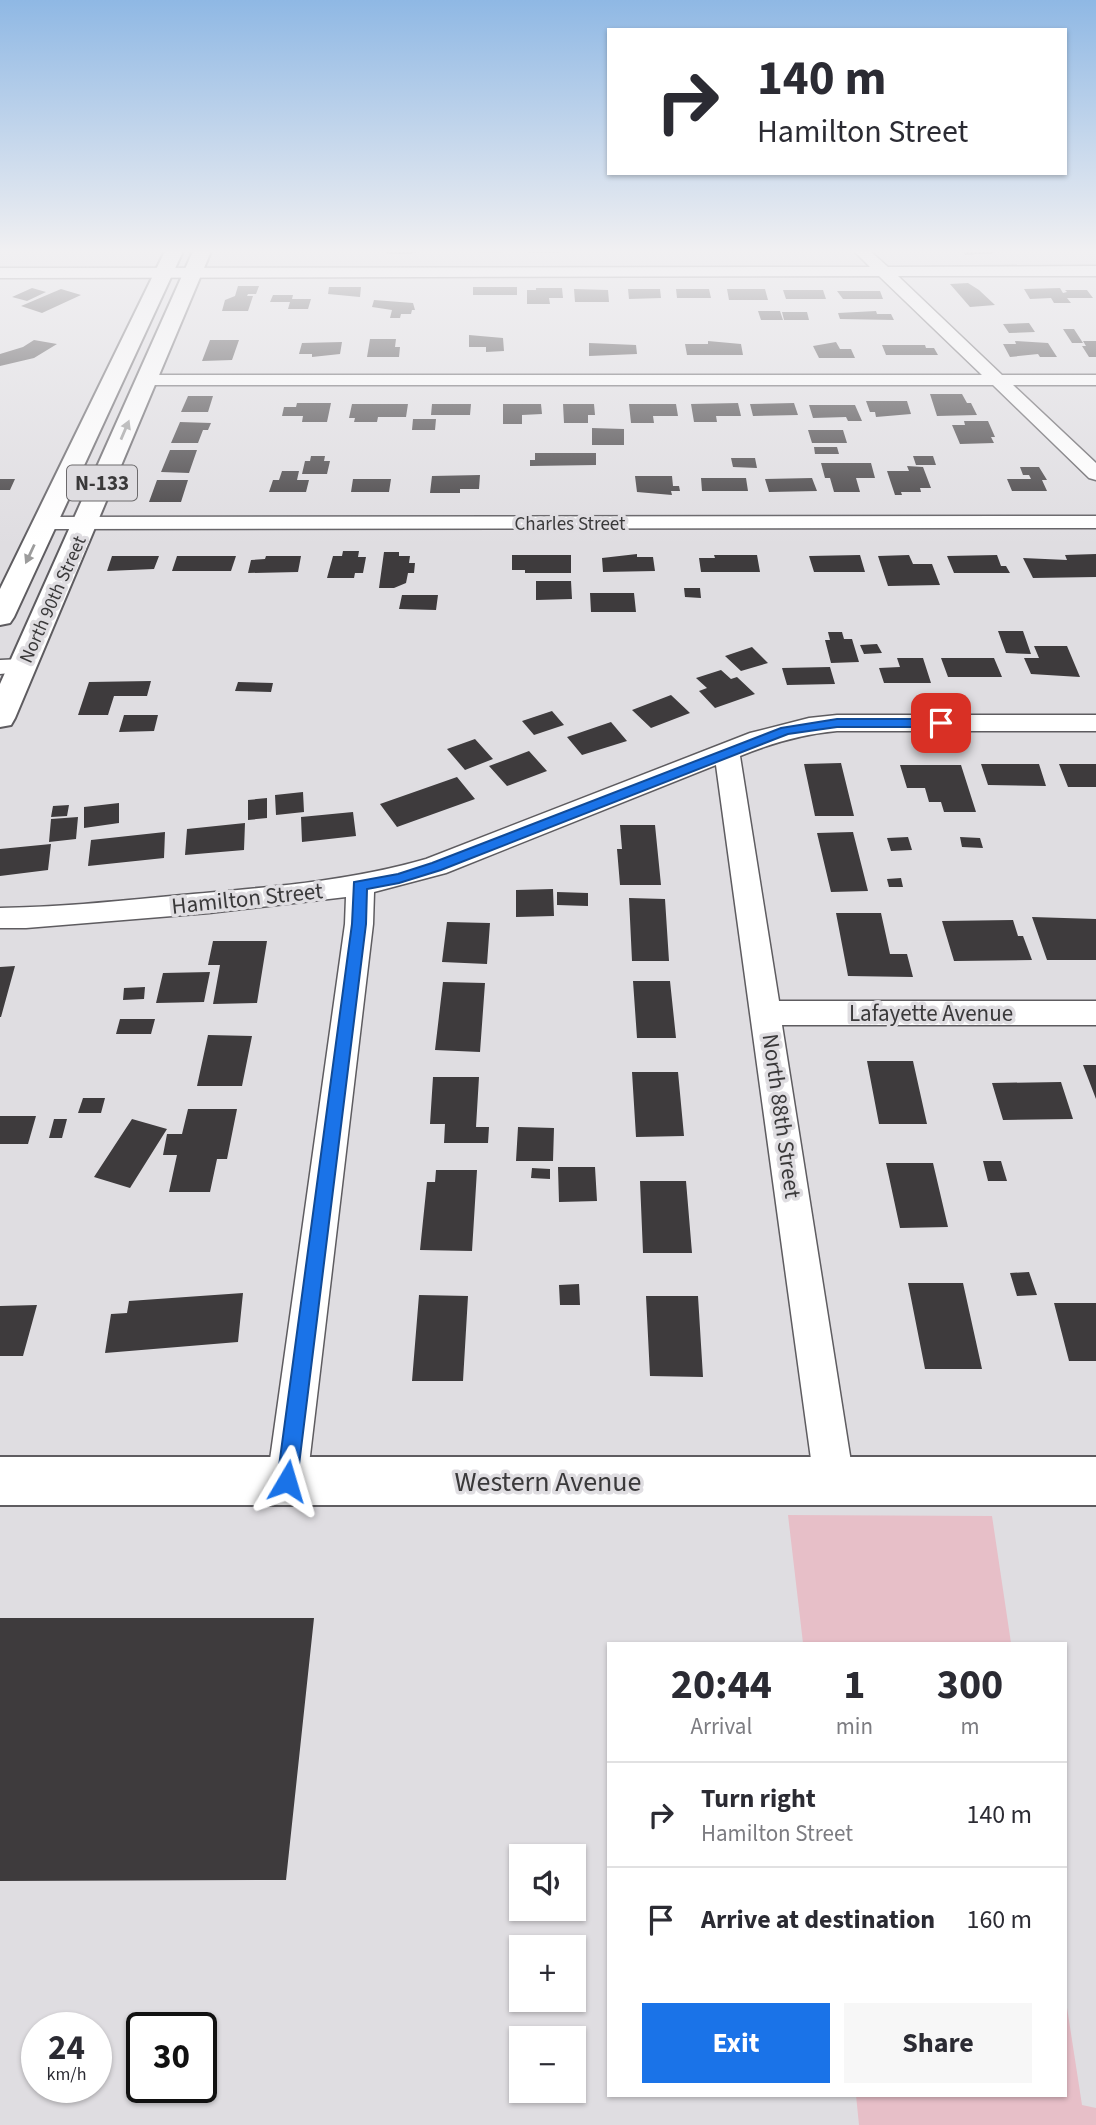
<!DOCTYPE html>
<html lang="en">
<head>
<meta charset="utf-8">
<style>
  :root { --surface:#fff; --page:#f7f7f7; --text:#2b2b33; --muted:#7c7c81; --line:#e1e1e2; --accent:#1a73e8 }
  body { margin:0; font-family:"Source Sans 3",sans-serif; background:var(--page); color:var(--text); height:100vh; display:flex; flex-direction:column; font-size:26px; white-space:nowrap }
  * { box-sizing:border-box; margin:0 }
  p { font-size:23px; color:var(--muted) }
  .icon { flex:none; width:38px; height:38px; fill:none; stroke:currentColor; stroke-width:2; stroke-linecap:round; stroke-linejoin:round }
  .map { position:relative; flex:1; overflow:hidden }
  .side { position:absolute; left:607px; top:1642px; width:460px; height:455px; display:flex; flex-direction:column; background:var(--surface); border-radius:0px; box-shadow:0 2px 5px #0004 }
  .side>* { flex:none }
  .banner { position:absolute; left:607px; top:28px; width:460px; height:147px; border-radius:0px; box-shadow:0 2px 5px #0004; background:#fff; color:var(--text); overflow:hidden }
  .tools { position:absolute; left:509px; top:1844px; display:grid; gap:14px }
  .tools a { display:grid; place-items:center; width:77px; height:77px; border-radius:0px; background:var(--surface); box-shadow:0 2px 5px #0004; font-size:35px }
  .speed { position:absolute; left:21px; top:2012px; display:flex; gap:14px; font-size:35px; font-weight:700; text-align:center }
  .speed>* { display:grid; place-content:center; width:91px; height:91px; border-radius:50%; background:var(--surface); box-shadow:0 2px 5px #0004; line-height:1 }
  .speed small { font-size:18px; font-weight:400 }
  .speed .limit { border:4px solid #111; border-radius:10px; background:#fff; color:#111 }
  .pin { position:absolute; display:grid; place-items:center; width:60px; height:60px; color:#fff; margin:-30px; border-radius:14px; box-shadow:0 4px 10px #0006 }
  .me { position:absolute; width:77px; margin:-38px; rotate:7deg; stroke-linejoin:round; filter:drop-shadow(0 0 5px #0008) }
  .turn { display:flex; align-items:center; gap:24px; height:147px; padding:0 35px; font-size:32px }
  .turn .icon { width:91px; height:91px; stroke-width:2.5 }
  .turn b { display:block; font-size:49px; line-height:60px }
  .eta { display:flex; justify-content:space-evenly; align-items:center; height:119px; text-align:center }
  .eta b { font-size:42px; font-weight:700; line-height:49px }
  .action { display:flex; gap:14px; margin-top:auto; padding:14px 35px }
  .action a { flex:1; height:80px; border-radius:0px; background:var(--accent); color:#fff; font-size:28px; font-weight:700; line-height:80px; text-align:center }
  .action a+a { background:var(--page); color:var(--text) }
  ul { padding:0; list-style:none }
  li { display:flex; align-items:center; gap:21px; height:105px; padding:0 35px; border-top:2px solid var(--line) }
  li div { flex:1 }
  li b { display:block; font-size:26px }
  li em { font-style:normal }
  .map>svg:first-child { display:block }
</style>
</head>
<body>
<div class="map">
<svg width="1096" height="2125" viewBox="0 0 1096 2125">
  <rect width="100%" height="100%" fill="#dfdde1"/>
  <path fill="#e7bfc8" d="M 788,1515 L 992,1516 L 1011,1643 L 803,1643 Z
    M 1066,2001 L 1082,2105 L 1096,2108 L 1096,2125 L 859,2125 L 856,2095 L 1066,2095 Z"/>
  <path fill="#3e3b3d" d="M 386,249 L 417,249 L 416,253 L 400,254 L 385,253 Z
    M 480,249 L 513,249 L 513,252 L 480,253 Z
    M 529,249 L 559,249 L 559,253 L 529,253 Z
    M 586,249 L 639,249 L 640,252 L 587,252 Z
    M 686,249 L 735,249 L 736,252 L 687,252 Z
    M 962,249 L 994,249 L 996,253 L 965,255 Z
    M 968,283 L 979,290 L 995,305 L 970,307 L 950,284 Z
    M 238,286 L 259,286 L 256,294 L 248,294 L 247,296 L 253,296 L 248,311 L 222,311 L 225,300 L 235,296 Z
    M 329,287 L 361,287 L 360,297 L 328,294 Z
    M 473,287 L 517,287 L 517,295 L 473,295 Z
    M 32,288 L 46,292 L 27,301 L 12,297 Z
    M 536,288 L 562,288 L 563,298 L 549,298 L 550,304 L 527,304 L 527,290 L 536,290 Z
    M 1060,288 L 1063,293 L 1067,292 L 1065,290 L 1087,290 L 1093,298 L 1067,298 L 1071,303 L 1054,303 L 1051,298 L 1030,299 L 1024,289 Z
    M 61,289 L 81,295 L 42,313 L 21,306 Z
    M 574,289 L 608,290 L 609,302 L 575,302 Z
    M 628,289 L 660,289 L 661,298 L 629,299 Z
    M 676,289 L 709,289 L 711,298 L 677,298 Z
    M 727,289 L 765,289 L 768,300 L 729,300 Z
    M 783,290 L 823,290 L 826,299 L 786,299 Z
    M 837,291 L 880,291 L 883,299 L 843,299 Z
    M 273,295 L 293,295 L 292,299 L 311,299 L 308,309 L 288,309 L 290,302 L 270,302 Z
    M 374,300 L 413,303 L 415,310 L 412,310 L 411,314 L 401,314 L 400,318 L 390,318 L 392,310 L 372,307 Z
    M 758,311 L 780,311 L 783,320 L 761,320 Z
    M 876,311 L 877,314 L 891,314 L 894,320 L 840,319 L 838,313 Z
    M 782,312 L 807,312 L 809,320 L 784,320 Z
    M 1029,323 L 1035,332 L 1009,333 L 1003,324 Z
    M 1063,329 L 1074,329 L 1083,343 L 1072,343 Z
    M 469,335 L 503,338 L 504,351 L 486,352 L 486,347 L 469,347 Z
    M 370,339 L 396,339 L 395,347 L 400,347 L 399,357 L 367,357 Z
    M 34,340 L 57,344 L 34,358 L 0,366 L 0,354 L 23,347 Z
    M 210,340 L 239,340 L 232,360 L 202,361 Z
    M 708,341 L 741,344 L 743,355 L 687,355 L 685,344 L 708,344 Z
    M 1015,341 L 1048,343 L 1057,357 L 1040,357 L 1038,354 L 1010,357 L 1003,344 L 1016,344 Z
    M 1083,341 L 1096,341 L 1096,357 L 1089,357 L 1082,346 L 1086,346 Z
    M 342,342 L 340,354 L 312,357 L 312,354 L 299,354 L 302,343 Z
    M 836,342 L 840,349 L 851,349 L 855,358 L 819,358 L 813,346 Z
    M 589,343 L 636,345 L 637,354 L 589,356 Z
    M 882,345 L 925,345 L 926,348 L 934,348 L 938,355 L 886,355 Z
    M 930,394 L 962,394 L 967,403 L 971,403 L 977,415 L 937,416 Z
    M 188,396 L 213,396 L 208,412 L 181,412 Z
    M 866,401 L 907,401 L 911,414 L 876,417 L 875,412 L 870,412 Z
    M 297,403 L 331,403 L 327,422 L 302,422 L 303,416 L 282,416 L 284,407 L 296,407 Z
    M 738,403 L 741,416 L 716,416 L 717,422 L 694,422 L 691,404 Z
    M 794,403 L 798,415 L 753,416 L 750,404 Z
    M 352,404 L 408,404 L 406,417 L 378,417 L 377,422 L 354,422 L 355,418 L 349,418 Z
    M 432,404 L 471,404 L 470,415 L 431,415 Z
    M 503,404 L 541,404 L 542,414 L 522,415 L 522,424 L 503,424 Z
    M 563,404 L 594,404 L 595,415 L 588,415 L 588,423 L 564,423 Z
    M 629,404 L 676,404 L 678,416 L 653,416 L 654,423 L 631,423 Z
    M 809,405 L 855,405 L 862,421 L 848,421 L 846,417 L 813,418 Z
    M 413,419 L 436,419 L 435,430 L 412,430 Z
    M 964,421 L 988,421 L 995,437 L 991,437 L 994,443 L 960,444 L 952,425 L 965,425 Z
    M 180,422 L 211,423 L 208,430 L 203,430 L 198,443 L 171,443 Z
    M 592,428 L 624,429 L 624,445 L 592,445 Z
    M 808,430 L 843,430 L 847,443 L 812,443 Z
    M 814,447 L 837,447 L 839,454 L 815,454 Z
    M 170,450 L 197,450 L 189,473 L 161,472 Z
    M 535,453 L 596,453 L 596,465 L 530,466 L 530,460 L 535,460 Z
    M 311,456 L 325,456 L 324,461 L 330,461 L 327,474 L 302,474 L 305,461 L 310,461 Z
    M 913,456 L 933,456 L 936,465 L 916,465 Z
    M 731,458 L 755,458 L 757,468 L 733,467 Z
    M 821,463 L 871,463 L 875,478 L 856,478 L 860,492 L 834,492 L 830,478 L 825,478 Z
    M 907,466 L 923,467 L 931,488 L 920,488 L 921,492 L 901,492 L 902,495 L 895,495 L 887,471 L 909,471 Z
    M 1020,467 L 1039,467 L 1047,480 L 1042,480 L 1047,491 L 1012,491 L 1007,479 L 1031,479 L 1029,475 L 1023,475 Z
    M 282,471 L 299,471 L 297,480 L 309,480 L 306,492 L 269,492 L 273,480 L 279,480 Z
    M 480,475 L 479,489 L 460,489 L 460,493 L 430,493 L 432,476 Z
    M 635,476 L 672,476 L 673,486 L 679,486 L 680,491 L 671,491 L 672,495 L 637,492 Z
    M 701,478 L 746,478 L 748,491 L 702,491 Z
    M 812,478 L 817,491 L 769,492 L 765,479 Z
    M 0,479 L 15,479 L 10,490 L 0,490 Z
    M 353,479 L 391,479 L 389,492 L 351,492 Z
    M 157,480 L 188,480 L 181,502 L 149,502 Z
    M 343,551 L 359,551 L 358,557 L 366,557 L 363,573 L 355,573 L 354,578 L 327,578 L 333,556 L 342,556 Z
    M 384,552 L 399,552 L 399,556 L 410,556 L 409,563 L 415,563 L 414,573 L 408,573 L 406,583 L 394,588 L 379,588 Z
    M 637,554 L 637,557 L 653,557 L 655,571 L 603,572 L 602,558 Z
    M 1096,554 L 1096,577 L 1033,578 L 1023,558 L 1067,560 L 1065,555 Z
    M 512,555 L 571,555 L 571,573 L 525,573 L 525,570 L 512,570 Z
    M 714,555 L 757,555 L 760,572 L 701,572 L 699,558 L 715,558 Z
    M 860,555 L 865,572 L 814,572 L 809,556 Z
    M 909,555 L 913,564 L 932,564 L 940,585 L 888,586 L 878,556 Z
    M 997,555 L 1001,566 L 1006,566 L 1010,573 L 954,573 L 947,556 Z
    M 112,556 L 159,556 L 154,569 L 107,571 Z
    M 177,556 L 236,556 L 231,571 L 172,571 Z
    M 266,556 L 301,556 L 298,572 L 248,573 L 251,560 L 265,559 Z
    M 536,581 L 571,581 L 572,599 L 536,600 Z
    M 684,588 L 700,588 L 701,598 L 685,597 Z
    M 590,593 L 634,593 L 636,612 L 591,612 Z
    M 402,595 L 438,595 L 436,610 L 399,609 Z
    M 998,631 L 1023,631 L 1031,654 L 1006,653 Z
    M 828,632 L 842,632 L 844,639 L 852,639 L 859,662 L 831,663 L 825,640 L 830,640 Z
    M 877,644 L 882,653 L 864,654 L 860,645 Z
    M 1034,646 L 1067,646 L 1080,677 L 1031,674 L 1024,658 L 1039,658 Z
    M 752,647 L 768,663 L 741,671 L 725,656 Z
    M 897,658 L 923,658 L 931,683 L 884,683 L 879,668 L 900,667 Z
    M 941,658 L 994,658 L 1002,677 L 948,677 Z
    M 830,667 L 835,684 L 787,685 L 782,668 Z
    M 721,670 L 731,679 L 737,677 L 755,694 L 715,708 L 699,691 L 707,688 L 696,678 Z
    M 151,681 L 147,696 L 114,696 L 108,715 L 78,715 L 89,682 Z
    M 238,682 L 273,683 L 271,692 L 235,691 Z
    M 671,695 L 690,713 L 651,728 L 632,710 Z
    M 552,711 L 564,725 L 534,735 L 522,721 Z
    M 124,715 L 158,715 L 154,731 L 119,732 Z
    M 611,722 L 627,741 L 582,755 L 567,737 Z
    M 475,739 L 493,759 L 465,770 L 447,749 Z
    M 529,751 L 547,771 L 507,786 L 489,766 Z
    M 841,763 L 854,816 L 815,816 L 804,764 Z
    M 981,764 L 1039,764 L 1046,786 L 988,785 Z
    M 1059,764 L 1096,764 L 1096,787 L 1068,787 Z
    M 900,765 L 961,765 L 976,812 L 944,812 L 941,802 L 929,802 L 925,788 L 907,788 Z
    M 457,777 L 475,799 L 397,827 L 380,804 Z
    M 303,792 L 304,812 L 276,815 L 275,795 Z
    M 267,798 L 267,818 L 248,820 L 248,800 Z
    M 119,803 L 119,823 L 84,828 L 84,807 Z
    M 69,805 L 67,816 L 51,817 L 53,806 Z
    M 353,812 L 356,836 L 302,842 L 301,817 Z
    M 78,817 L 76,839 L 49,842 L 51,819 Z
    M 245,823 L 244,850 L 185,855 L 187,829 Z
    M 620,825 L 655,825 L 661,885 L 620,885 L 617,849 L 622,849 Z
    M 165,832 L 164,858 L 88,866 L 91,840 Z
    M 853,832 L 868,891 L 831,892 L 817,833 Z
    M 908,837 L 912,850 L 891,851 L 887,838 Z
    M 960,837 L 980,838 L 983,848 L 962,847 Z
    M 51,844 L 48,870 L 0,876 L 0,849 Z
    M 901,878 L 903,887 L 889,887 L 887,879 Z
    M 553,889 L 554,916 L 516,917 L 516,890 Z
    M 557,892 L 588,893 L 588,906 L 557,905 Z
    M 629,898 L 665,899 L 669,961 L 632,961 Z
    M 836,913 L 881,913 L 890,954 L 907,954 L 913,977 L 848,976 Z
    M 1032,917 L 1096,919 L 1096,960 L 1047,960 Z
    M 1013,920 L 1018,936 L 1023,936 L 1032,960 L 954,961 L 942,921 Z
    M 447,922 L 490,923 L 487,964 L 442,962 Z
    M 213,941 L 267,941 L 257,1003 L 213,1004 L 220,965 L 208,965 Z
    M 15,966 L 1,1017 L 0,1017 L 0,967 Z
    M 210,972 L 204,1002 L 156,1003 L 163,973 Z
    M 633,981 L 670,981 L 676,1038 L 637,1038 Z
    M 443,982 L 485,983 L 480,1052 L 435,1050 Z
    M 145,987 L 144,999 L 123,1000 L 124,988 Z
    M 120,1019 L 155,1019 L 151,1034 L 116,1034 Z
    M 208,1035 L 252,1036 L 242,1086 L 197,1086 Z
    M 867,1061 L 913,1061 L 927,1124 L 879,1124 Z
    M 1083,1065 L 1096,1065 L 1096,1099 Z
    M 632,1072 L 678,1072 L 684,1136 L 636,1137 Z
    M 433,1077 L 479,1077 L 476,1127 L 489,1127 L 488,1143 L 444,1143 L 445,1124 L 430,1124 Z
    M 1061,1082 L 1073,1119 L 1003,1120 L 992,1083 Z
    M 83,1098 L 105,1098 L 101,1113 L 78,1113 Z
    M 188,1109 L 237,1109 L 227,1159 L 217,1159 L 210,1192 L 169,1192 L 177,1155 L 163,1155 L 167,1134 L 182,1134 Z
    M 0,1116 L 36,1116 L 28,1144 L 0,1144 Z
    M 54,1119 L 67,1119 L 62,1138 L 49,1138 Z
    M 132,1119 L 167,1129 L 130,1188 L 94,1177 Z
    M 518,1127 L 554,1128 L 553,1161 L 516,1161 Z
    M 983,1161 L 1001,1161 L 1007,1181 L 988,1181 Z
    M 886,1163 L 933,1163 L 948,1227 L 900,1228 Z
    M 558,1167 L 595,1167 L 597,1201 L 559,1202 Z
    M 532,1168 L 550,1169 L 550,1179 L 531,1178 Z
    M 436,1170 L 477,1170 L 472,1251 L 420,1250 L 427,1182 L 435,1182 Z
    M 640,1181 L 686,1181 L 692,1253 L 643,1253 Z
    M 1029,1272 L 1037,1295 L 1017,1296 L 1010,1273 Z
    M 908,1283 L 963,1283 L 982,1369 L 925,1369 Z
    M 579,1284 L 580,1305 L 560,1305 L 559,1285 Z
    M 243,1293 L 238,1342 L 105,1353 L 111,1314 L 127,1313 L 129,1301 Z
    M 419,1295 L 468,1296 L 463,1381 L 412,1381 Z
    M 646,1296 L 698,1296 L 703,1377 L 650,1376 Z
    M 1054,1303 L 1096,1303 L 1096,1361 L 1069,1361 Z
    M 37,1305 L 23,1356 L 0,1356 L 0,1306 Z
    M 0,1618 L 314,1618 L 286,1880 L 0,1881 Z"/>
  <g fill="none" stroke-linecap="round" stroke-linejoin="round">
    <g stroke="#5e5c60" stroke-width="3">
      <path id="minor" d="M 852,249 L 868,249 L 888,267 L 1096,266 L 1096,276 L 898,276 L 1002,375 L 1096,375 L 1096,385 L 1013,385 L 1096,463 L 1096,480 L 1089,478 L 993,385 L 146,385 L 137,380 L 146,375 L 982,375 L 879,276 L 0,278 L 0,268 L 870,267 Z
        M 1096,516 L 1096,528 L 43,529 L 36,527 L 33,523 L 36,519 L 43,517 Z
        M 22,659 L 30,661 L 34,666 L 30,671 L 0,674 L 0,660 Z
        M 837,715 L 1096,715 L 1096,731 L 837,731 C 803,734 772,743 740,756 L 779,1001 L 1096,1001 L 1096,1025 L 782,1025 L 854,1481 L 848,1495 L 834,1501 L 820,1495 L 814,1481 L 716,765 L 446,873 L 374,892 L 373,924 L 307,1481 L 301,1495 L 287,1501 L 273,1495 L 267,1481 L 345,924 L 346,897 L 209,913 L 26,928 L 0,928 L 0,908 C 65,907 129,900 193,894 C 271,887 350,881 426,859 L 750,733 L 809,718 Z"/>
    </g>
    <g stroke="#5e5c60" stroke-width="4">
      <path id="tertiary" d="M 0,1457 L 1096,1457 L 1096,1505 L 0,1505 Z"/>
    </g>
    <g stroke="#5e5c60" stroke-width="4">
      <path id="primary" d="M 166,249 L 184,249 L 14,617 L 10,623 L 0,625 L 0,589 Z
        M 194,249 L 212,249 L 15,718 L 11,725 L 0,727 L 0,684 Z"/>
    </g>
    <use href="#minor" fill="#fff" fill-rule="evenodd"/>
    <use href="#tertiary" fill="#fff" fill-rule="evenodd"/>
    <use href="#primary" fill="#fff" fill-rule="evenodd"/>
  </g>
  <defs><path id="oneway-solid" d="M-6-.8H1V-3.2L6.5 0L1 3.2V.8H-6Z" transform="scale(1.75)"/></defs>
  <g fill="#9c9c9c">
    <use href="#oneway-solid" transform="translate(125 430) rotate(-67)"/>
    <use href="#oneway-solid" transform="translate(30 554) rotate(115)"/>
  </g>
  <linearGradient id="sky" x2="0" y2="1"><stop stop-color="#8fb8e4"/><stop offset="0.46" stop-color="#f1f0f2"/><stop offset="1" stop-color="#f1f0f2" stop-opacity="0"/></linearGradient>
  <rect width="1096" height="546" fill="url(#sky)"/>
  <path fill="#1a73e8" stroke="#114b97" stroke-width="2" d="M 837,719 L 941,719 L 947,723 L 941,727 L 837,727 L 788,734 L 441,870 L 399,883 L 367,889 L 366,924 L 297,1481 L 294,1488 L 287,1491 L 280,1488 L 277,1481 L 352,924 L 354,882 L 398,874 L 432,863 L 781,728 Z"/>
  <g text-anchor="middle" stroke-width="7" stroke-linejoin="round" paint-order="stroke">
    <g font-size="19" fill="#3a393a" stroke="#dfdde1">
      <text x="570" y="530">Charles Street</text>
      <text transform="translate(52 599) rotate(-66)" y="7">North 90th Street</text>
    </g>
    <rect fill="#dfdde1" stroke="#6c6a6c" stroke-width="2" x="67" y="465.5" width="70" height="35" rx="5"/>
    <g font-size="21" font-weight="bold" fill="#3a393a">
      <text x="102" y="490">N-133</text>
    </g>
    <g font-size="23" fill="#3a393a" stroke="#dfdde1">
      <text transform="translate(247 898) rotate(-6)" y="8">Hamilton Street</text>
      <text x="931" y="1021">Lafayette Avenue</text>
      <text transform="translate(782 1116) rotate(82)" y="8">North 88th Street</text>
    </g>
    <g font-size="28" fill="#3a393a" stroke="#dfdde1">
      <text x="548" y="1491">Western Avenue</text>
    </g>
  </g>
</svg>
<div class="tools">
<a><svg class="icon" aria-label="sound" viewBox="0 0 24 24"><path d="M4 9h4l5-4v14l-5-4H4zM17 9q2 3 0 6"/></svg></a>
<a>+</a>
<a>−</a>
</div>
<div class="speed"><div>24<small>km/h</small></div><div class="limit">30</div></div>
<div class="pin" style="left:941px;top:723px;background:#d93025"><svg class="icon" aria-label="arrive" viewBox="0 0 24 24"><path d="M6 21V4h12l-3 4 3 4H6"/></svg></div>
<svg class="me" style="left:287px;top:1481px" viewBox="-20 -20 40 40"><path d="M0-17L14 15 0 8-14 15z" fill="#1a73e8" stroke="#fff" stroke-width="4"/></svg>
<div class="banner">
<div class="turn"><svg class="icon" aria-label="right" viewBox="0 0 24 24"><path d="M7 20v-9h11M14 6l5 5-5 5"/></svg><div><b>140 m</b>Hamilton Street</div></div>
</div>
<section class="side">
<div class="eta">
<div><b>20:44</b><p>Arrival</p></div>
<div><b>1</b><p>min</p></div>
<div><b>300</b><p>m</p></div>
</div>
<ul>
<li><svg class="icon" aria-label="right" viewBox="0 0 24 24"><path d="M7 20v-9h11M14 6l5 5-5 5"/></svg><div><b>Turn right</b><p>Hamilton Street</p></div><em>140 m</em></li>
<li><svg class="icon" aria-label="arrive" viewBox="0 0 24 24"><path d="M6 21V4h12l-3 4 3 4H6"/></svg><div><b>Arrive at destination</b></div><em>160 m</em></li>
</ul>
<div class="action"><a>Exit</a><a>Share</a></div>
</section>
</div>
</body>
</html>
